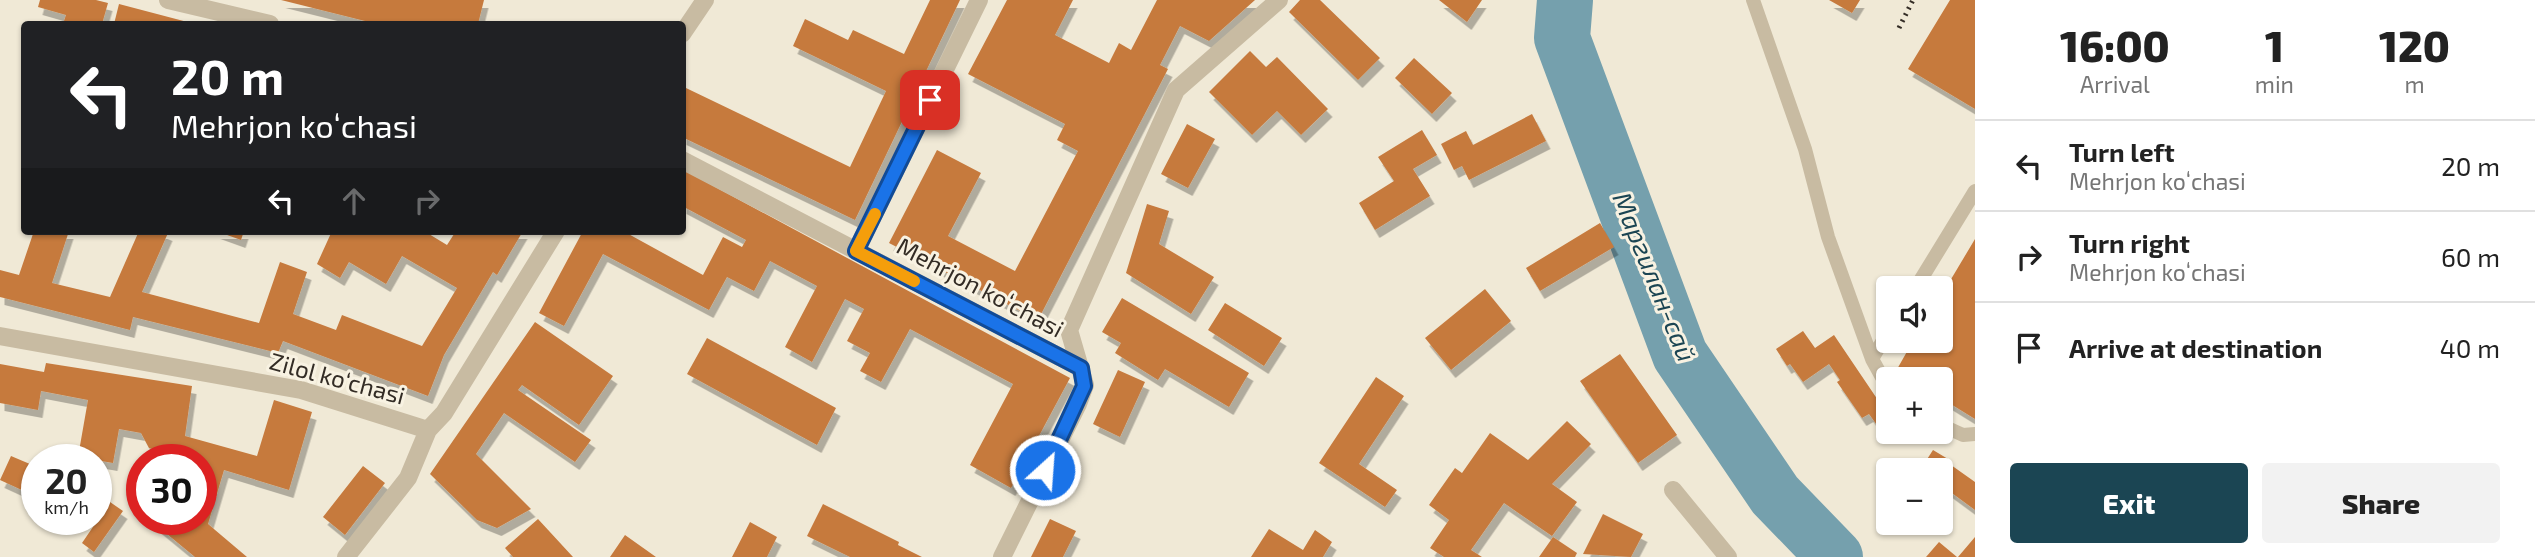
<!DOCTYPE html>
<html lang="en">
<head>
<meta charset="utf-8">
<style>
  :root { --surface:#fff; --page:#f2f2f2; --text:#222; --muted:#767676; --line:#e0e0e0; --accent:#1b4553 }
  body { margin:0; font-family:"Exo 2",sans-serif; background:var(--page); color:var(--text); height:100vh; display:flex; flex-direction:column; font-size:26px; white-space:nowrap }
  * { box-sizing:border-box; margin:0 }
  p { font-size:23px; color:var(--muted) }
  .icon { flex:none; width:38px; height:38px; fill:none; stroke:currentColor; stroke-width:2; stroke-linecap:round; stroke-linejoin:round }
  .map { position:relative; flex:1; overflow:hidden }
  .details { display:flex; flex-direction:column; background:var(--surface); width:560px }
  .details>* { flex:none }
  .guide { position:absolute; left:21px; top:21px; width:665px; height:214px; border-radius:7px; box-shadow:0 2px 5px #0004; background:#202124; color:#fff; overflow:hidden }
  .buttons { position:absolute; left:1876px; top:276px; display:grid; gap:14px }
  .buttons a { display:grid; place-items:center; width:77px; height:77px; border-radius:7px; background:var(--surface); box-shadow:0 2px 5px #0004; font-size:35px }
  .speed { position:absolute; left:21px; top:444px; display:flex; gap:14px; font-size:35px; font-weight:700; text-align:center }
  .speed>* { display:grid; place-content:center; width:91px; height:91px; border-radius:50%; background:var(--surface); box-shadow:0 2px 5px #0004; line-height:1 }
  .speed small { font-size:18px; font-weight:400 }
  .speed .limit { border:10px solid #d22; background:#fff; color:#111 }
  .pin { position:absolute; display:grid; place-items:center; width:60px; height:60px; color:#fff; margin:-30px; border-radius:14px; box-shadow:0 4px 10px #0006 }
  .me { position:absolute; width:77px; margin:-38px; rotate:26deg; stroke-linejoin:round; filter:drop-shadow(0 0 5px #0008) }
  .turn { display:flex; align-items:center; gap:24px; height:147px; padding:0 35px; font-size:32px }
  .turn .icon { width:91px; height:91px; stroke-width:2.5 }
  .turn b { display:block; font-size:49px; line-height:60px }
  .lanes { display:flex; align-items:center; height:66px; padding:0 35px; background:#0003; justify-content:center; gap:35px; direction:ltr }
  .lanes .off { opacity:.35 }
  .eta { display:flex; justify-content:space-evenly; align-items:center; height:119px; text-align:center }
  .eta b { font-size:42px; font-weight:800; line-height:49px }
  .cta { display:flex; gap:14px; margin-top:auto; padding:14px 35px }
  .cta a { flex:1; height:80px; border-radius:7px; background:var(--accent); color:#fff; font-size:28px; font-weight:800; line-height:80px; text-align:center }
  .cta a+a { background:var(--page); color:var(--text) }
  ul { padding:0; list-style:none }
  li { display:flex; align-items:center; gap:21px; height:91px; padding:0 35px; border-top:2px solid var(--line) }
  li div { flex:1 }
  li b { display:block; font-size:26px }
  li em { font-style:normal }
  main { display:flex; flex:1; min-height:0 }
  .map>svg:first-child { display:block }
</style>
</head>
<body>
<main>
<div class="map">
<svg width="1975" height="557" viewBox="0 0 1975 557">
  <defs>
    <filter id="shadow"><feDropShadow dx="4.5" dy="8" stdDeviation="0" flood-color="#0004"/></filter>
  </defs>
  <rect width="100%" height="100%" fill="#f0e9d6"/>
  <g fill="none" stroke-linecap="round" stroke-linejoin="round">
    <path stroke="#75a0ad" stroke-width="56" d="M 1565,0 L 1562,38 L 1680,355 L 1775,495 L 1835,557"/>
  </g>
  <path fill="#c67a3e" filter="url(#shadow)" d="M 40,0 L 96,0 L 108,3 L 102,24 L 63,24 L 66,15 L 38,7 Z
    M 281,0 L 484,0 L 478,24 L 377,24 Z
    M 930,0 L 960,0 L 855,220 L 682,137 L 682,94 L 686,88 L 850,167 L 886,91 L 793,46 L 805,19 L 848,40 L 853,30 L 904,54 Z
    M 1007,0 L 1073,0 L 1055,35 L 1109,63 L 1119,43 L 1131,50 L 1157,0 L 1255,0 L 1209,41 L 1180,26 L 1160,65 L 1168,69 L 1038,320 L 889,243 L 937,150 L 981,173 L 948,236 L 1015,271 L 1078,151 L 1057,140 L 1065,124 L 968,74 Z
    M 1300,0 L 1320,0 L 1380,58 L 1358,80 L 1289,12 Z
    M 1439,0 L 1482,0 L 1467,22 Z
    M 1829,0 L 1860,0 L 1852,13 Z
    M 1950,0 L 1975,0 L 1975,109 L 1908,69 Z
    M 119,4 L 195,24 L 114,24 Z
    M 1250,51 L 1266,67 L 1277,57 L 1328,109 L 1301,135 L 1277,111 L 1252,135 L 1209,92 Z
    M 1414,58 L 1452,93 L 1432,114 L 1395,78 Z
    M 1532,114 L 1546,141 L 1469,180 L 1462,166 L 1454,170 L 1441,144 L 1466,131 L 1473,145 Z
    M 1187,124 L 1215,139 L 1188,188 L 1161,174 Z
    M 1422,130 L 1437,155 L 1413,169 L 1430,196 L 1375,230 L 1359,203 L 1394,181 L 1378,157 Z
    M 682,169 L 1070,378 L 1011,488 L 970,465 L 1013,384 L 910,329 L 881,382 L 860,371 L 870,353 L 847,341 L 864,309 L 845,299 L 812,362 L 785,347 L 817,286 L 770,261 L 754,291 L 727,277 L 709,310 L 603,254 L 564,326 L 539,313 L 583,231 L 623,231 L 703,275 L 723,237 L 742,247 L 746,240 L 682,206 Z
    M 1147,204 L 1169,211 L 1159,244 L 1214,277 L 1191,314 L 1126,273 Z
    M 1600,223 L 1614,247 L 1540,291 L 1526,268 Z
    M 34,231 L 69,231 L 52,283 L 110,297 L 139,231 L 163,231 L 168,233 L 142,292 L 259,323 L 280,262 L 307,272 L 293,314 L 336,330 L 342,315 L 422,346 L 457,288 L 402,256 L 386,284 L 349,262 L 340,278 L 317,264 L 332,231 L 424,231 L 447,245 L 456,231 L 523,231 L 497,275 L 493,272 L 444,355 L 428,396 L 283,341 L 278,353 L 133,317 L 130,330 L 0,297 L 0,270 L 19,275 Z
    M 216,231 L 244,231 L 241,240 Z
    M 1975,239 L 1975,419 L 1941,398 L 1941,380 L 1910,380 L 1896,371 L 1913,341 L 1941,341 L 1941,296 Z
    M 1485,289 L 1511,321 L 1451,370 L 1425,338 Z
    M 1122,298 L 1249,373 L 1229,407 L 1165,369 L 1158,380 L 1115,353 L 1121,343 L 1102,332 Z
    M 1225,303 L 1282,338 L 1264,366 L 1208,330 Z
    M 535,322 L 613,376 L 579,425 L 522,385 L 518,390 L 591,440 L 575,462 L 504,413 L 476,454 L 531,509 L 497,528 L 477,520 L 430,474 Z
    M 1803,331 L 1815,348 L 1834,335 L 1888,415 L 1888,428 L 1882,432 L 1869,414 L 1862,418 L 1837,382 L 1840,380 L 1829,364 L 1803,382 L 1790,364 L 1787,366 L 1776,349 Z
    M 707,338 L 836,408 L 817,445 L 687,374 Z
    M 1620,354 L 1677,435 L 1638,463 L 1580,381 Z
    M 46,363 L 192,386 L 185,436 L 257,456 L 274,400 L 312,412 L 289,490 L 224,470 L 208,524 L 247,557 L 195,557 L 150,520 L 201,520 L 201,460 L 189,460 L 149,448 L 141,433 L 119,429 L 113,463 L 78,457 L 88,400 L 41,391 L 38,410 L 0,403 L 0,364 L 44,372 Z
    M 1118,370 L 1145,382 L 1120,437 L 1093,424 Z
    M 1376,377 L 1404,396 L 1359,464 L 1397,490 L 1385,507 L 1319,463 Z
    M 1567,421 L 1591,444 L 1552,484 L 1577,502 L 1552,536 L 1504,503 L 1471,550 L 1482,557 L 1444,557 L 1430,548 L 1449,520 L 1429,505 L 1455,468 L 1462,473 L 1490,433 L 1528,460 Z
    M 1933,450 L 1948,459 L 1940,471 L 1928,471 L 1922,467 Z
    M 11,456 L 37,467 L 37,497 L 0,480 Z
    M 1951,465 L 1975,482 L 1975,510 L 1941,485 Z
    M 363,466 L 385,483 L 345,535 L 323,517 Z
    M 110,502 L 123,511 L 94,552 L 82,543 Z
    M 823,504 L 899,542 L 898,545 L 922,557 L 850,557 L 807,536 Z
    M 1603,514 L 1643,534 L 1631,557 L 1583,554 Z
    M 538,519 L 573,557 L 513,557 L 505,548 Z
    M 1050,519 L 1076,531 L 1063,557 L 1031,557 Z
    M 750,522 L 777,537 L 767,557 L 732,557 Z
    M 1269,529 L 1303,550 L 1315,530 L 1332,542 L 1323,557 L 1251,557 Z
    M 625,535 L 656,557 L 610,557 Z
    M 1553,537 L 1577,553 L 1575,557 L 1539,557 Z
    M 1975,537 L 1975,557 L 1958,557 Z
    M 1939,542 L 1957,557 L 1926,557 Z"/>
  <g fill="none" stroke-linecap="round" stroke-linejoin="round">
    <path stroke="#c8bba2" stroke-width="14" d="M 1753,0 L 1805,149 L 1828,237 L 1872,359 L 1888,388
      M 1915,289 L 1975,191
      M 1872,359 L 1888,332
      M 1941,425 L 1963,435 L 1975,434"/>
    <path stroke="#c8bba2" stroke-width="18" d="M 168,0 L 270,24
      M 682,34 L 705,0
      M 682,160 L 1081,368
      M 856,251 L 979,0
      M 0,336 L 301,390 L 428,430 L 444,413 L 556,231
      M 1673,490 L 1728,557
      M 346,557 L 408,478 L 428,430
      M 1002,557 L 1078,404 L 1085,385 L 1069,330 L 1176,90 L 1279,0"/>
    <path stroke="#332c25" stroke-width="5" stroke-dasharray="2 5" stroke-linecap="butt" d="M 1899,28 L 1913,0"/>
  </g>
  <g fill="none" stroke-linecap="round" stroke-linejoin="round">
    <g stroke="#114b97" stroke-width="18">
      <path id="route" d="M 930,100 L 856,251 L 1081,368 L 1084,386 L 1045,470"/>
    </g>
    <use href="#route" stroke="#1a73e8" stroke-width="12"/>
    <path stroke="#f59e0b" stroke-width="12" d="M 875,214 L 856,251 L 914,281"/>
  </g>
  <g text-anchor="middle" stroke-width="6" stroke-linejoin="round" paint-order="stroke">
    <g font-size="24" fill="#332c25" stroke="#f8f2e2">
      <text transform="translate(980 288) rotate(28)" y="8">Mehrjon koʻchasi</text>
      <text transform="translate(337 379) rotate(15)" y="8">Zilol ko‘chasi</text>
    </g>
    <g font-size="26" font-style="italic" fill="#1b4553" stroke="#f8f2e2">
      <text transform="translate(1654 277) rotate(68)" y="9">Маргилан-сай</text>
    </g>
  </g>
</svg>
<div class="buttons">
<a><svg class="icon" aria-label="sound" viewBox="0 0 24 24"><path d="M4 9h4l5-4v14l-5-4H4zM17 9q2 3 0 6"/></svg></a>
<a>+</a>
<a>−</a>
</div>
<div class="speed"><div>20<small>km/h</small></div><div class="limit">30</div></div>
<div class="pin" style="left:930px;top:100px;background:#d93025"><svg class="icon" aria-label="arrive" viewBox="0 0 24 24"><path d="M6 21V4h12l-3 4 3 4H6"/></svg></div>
<svg class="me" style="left:1045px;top:470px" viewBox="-20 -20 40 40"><circle r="17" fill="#1a73e8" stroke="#fff" stroke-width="3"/><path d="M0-11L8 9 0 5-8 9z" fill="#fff"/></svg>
<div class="guide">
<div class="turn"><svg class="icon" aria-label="left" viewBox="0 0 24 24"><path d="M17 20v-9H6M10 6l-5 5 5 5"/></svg><div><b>20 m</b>Mehrjon koʻchasi</div></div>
<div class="lanes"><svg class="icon" aria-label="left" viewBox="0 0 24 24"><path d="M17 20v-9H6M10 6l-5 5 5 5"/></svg><svg class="icon off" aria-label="ahead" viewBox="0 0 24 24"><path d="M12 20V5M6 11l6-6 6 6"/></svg><svg class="icon off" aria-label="right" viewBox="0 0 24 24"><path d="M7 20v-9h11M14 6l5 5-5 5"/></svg></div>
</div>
</div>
<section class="details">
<div class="eta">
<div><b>16:00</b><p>Arrival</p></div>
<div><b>1</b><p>min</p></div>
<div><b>120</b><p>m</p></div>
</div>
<ul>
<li><svg class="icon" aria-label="left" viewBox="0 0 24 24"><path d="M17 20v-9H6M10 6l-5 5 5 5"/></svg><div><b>Turn left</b><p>Mehrjon koʻchasi</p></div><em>20 m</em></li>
<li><svg class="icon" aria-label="right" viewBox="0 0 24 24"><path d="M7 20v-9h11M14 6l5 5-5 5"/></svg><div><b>Turn right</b><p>Mehrjon koʻchasi</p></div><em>60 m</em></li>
<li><svg class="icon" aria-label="arrive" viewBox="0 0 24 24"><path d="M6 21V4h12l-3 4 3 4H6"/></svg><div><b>Arrive at destination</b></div><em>40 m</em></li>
</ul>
<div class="cta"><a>Exit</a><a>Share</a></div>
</section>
</main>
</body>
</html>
